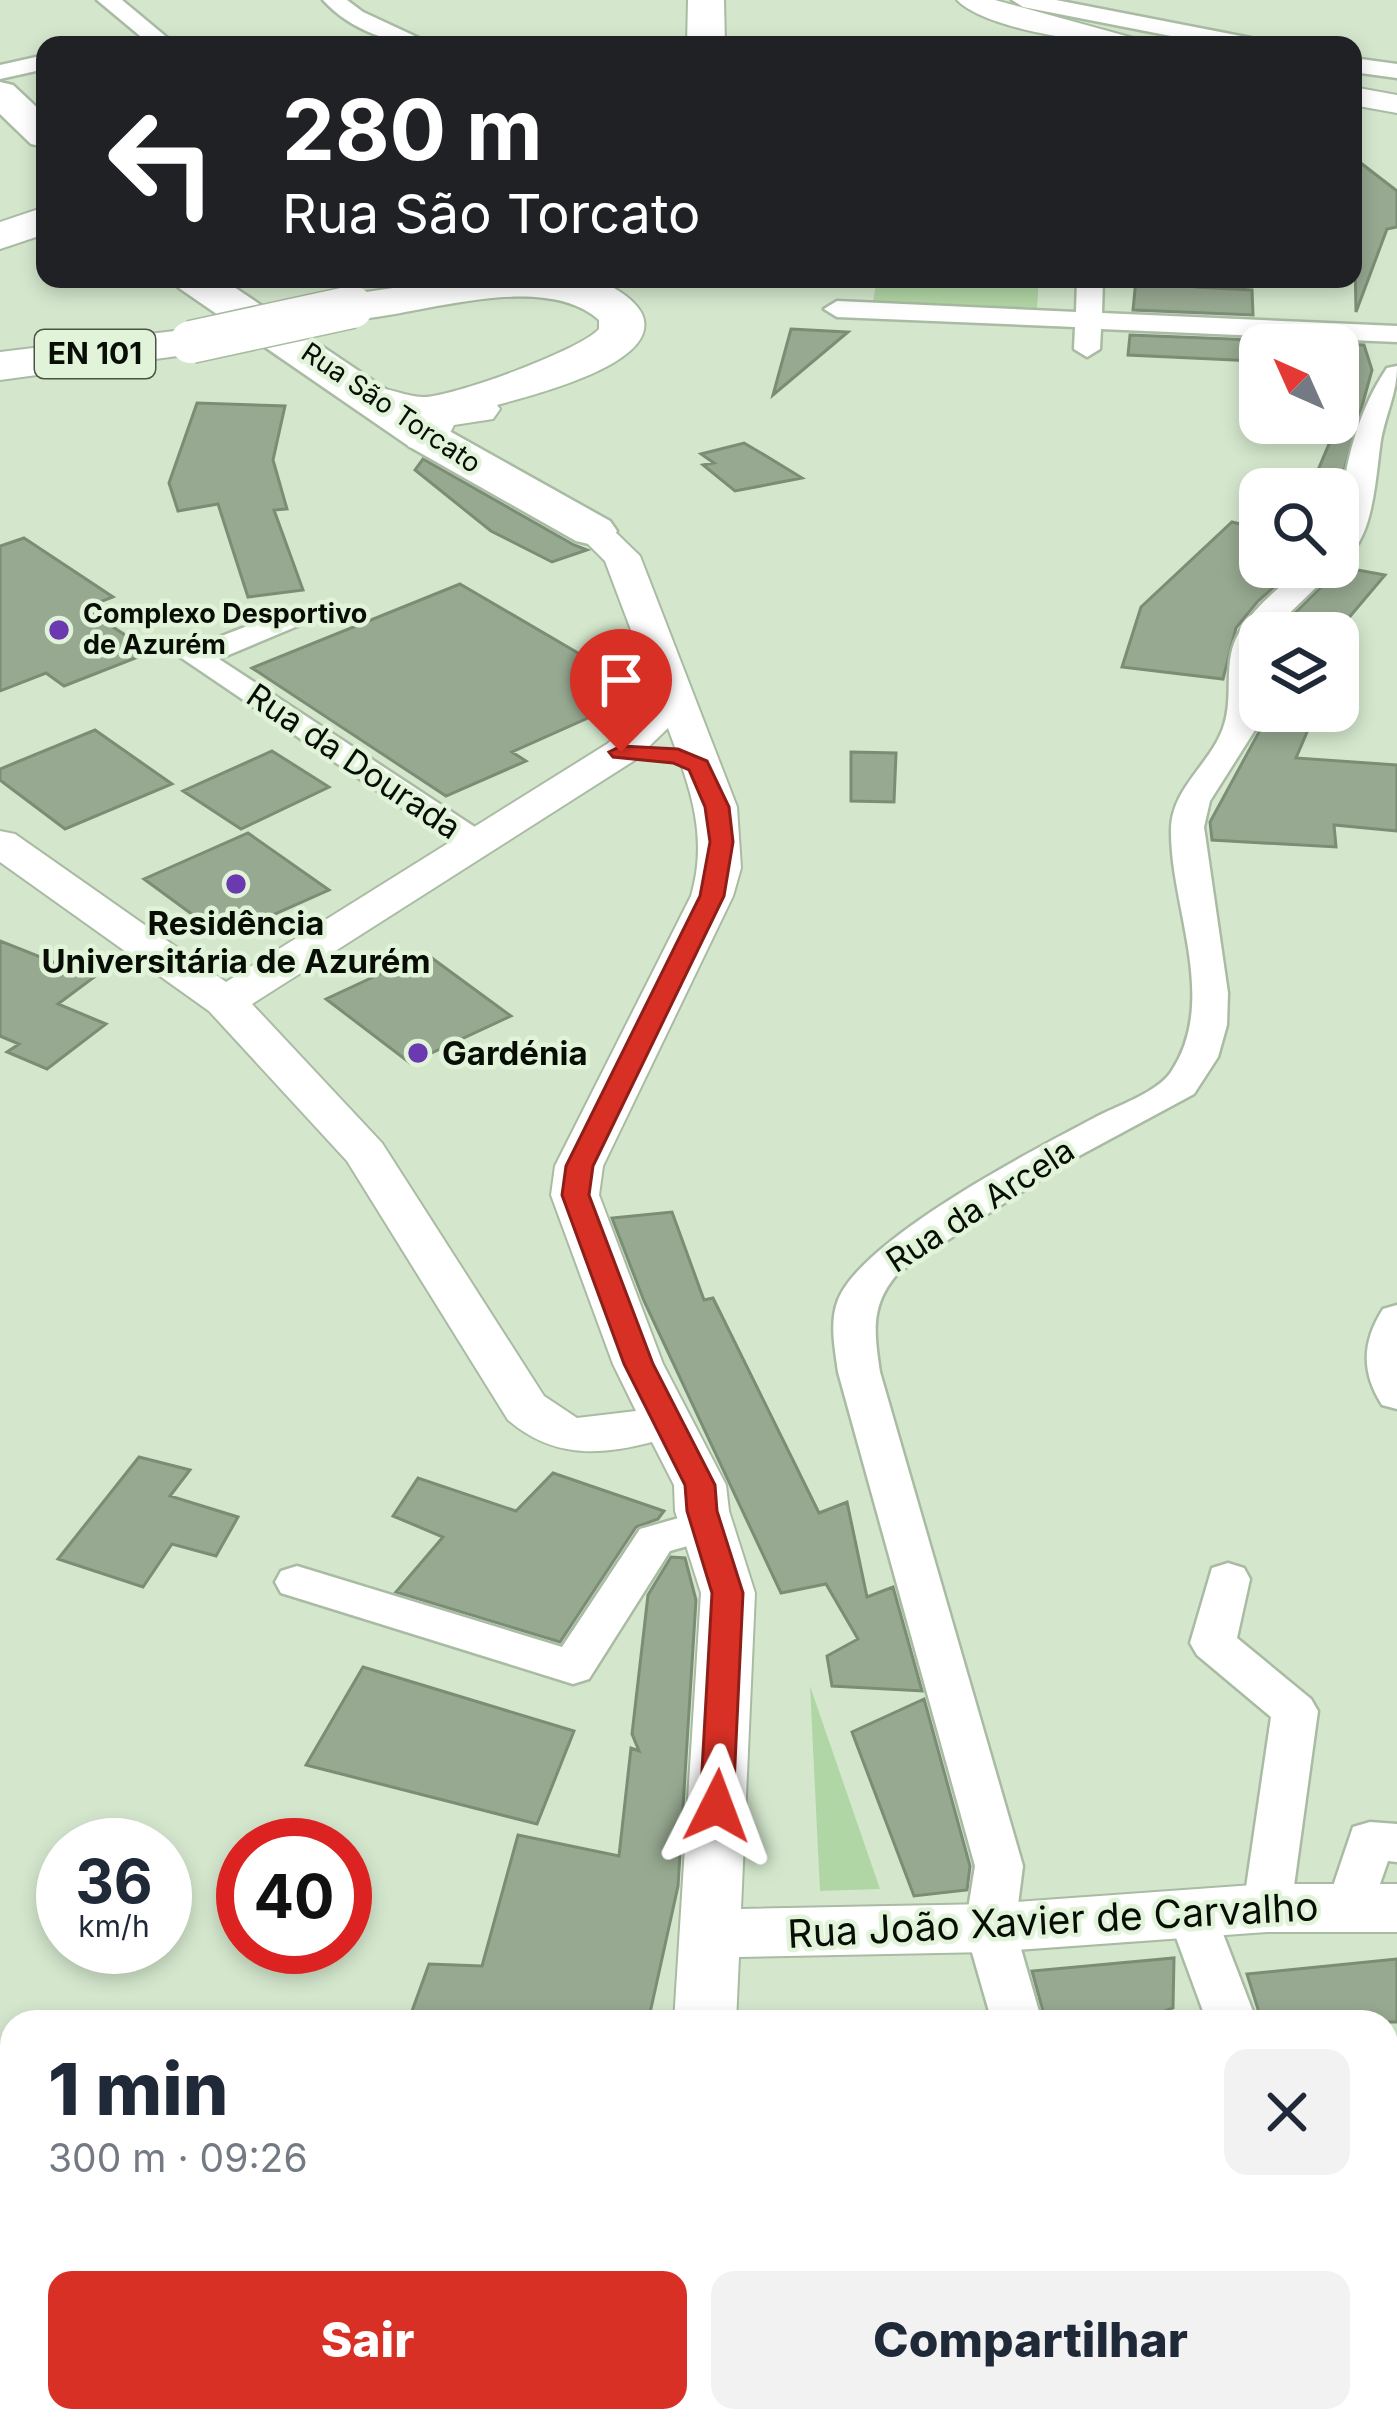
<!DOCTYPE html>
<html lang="pt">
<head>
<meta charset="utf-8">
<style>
  :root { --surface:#fff; --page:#f2f2f3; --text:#1f2937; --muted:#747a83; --accent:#d93025 }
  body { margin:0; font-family:Inter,sans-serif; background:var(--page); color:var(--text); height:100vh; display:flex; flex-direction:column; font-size:45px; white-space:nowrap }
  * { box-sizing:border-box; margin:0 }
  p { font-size:39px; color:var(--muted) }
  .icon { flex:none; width:66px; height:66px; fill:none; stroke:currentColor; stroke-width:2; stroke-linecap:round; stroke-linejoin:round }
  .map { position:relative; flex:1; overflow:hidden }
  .side { position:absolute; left:0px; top:2010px; width:1398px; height:423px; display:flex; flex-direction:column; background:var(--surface); border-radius:36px 36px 0 0; box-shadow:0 6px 18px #0003 }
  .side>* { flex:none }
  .banner { position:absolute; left:36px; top:36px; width:1326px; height:252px; border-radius:24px; box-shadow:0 6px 18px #0003; background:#202124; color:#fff; overflow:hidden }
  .needle { width:78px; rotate:315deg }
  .fabs { position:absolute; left:1239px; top:324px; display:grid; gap:24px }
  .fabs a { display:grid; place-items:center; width:120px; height:120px; border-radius:24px; background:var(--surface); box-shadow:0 6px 18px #0003; font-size:60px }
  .speed { position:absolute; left:36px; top:1818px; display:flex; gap:24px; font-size:60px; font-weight:700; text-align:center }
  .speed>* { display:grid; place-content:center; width:156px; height:156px; border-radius:50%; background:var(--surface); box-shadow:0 6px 18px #0003; line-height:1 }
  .speed small { font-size:30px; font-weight:400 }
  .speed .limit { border:18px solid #d22; background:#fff; color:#111 }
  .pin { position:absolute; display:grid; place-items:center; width:102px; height:102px; color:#fff; margin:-123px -51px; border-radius:50% 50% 50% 0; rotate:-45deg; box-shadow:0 0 12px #0007 }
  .pin .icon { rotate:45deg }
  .me { position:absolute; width:132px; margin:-66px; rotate:3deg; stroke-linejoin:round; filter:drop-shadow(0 0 9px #0008) }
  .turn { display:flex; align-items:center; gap:42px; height:252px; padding:0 48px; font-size:54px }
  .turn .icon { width:156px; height:156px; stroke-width:2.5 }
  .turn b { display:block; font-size:84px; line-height:102px }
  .round { display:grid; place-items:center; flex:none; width:126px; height:126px; border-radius:24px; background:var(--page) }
  .headline { display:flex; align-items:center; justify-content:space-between; height:204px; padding:0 48px }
  h1 { font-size:72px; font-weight:800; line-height:90px }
  .primary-button { display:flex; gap:24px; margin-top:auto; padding:24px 48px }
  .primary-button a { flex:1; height:138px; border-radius:24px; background:var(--accent); color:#fff; font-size:48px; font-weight:800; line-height:138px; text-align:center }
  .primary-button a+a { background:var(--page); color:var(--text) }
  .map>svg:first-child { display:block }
</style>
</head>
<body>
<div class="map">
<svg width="1397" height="2431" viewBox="0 0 1397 2431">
  <rect width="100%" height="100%" fill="#d4e7cd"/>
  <path fill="#b1d6a5" d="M 877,279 L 1039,279 L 1037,308 L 873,301 Z
    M 810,1686 L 880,1889 L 820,1891 Z"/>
  <path fill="#97a991" stroke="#7c8d76" stroke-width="3" d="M 1353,157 L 1397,191 L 1397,227 L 1387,229 L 1356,312 Z
    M 1136,279 L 1196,279 L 1196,287 L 1252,290 L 1253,315 L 1133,310 Z
    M 791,329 L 848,332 L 773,395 Z
    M 1130,335 L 1254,340 L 1254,361 L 1128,355 Z
    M 1338,344 L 1364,345 L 1372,370 L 1339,489 L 1310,489 L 1332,437 L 1338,438 Z
    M 197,403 L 285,406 L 273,460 L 287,509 L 274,510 L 303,590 L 248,597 L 218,504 L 178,511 L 169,483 Z
    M 744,443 L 761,453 L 802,478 L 735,491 L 703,465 L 714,463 L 701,454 Z
    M 423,459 L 574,545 L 587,550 L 552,562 L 491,531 L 415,470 Z
    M 1232,522 L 1260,529 L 1260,567 L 1297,567 L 1258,601 L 1236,628 L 1223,679 L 1122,667 L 1141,607 Z
    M 24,538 L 113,597 L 84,608 L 151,652 L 64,686 L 46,673 L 0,691 L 0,546 Z
    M 1341,567 L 1385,575 L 1336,633 L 1275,633 Z
    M 460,584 L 607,670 L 590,677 L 628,700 L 512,752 L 526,761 L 446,796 L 252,668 Z
    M 1263,711 L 1316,711 L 1296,758 L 1397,765 L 1397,831 L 1334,825 L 1336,847 L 1212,840 L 1210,822 L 1259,732 Z
    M 95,730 L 172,784 L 65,829 L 0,780 L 0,769 Z
    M 272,751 L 329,787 L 241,829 L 183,791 Z
    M 851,752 L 896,753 L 894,802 L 851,801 Z
    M 248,833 L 329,890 L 223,937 L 144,879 Z
    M 0,941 L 93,978 L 58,1004 L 106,1024 L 47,1069 L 7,1052 L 19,1044 L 0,1036 Z
    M 425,953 L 511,1016 L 410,1063 L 326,999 Z
    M 672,1212 L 704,1300 L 713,1298 L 819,1513 L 847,1502 L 867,1597 L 893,1587 L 922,1691 L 832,1686 L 827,1656 L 858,1639 L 826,1584 L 781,1593 L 644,1301 L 612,1218 Z
    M 139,1457 L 190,1470 L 170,1496 L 238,1517 L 216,1556 L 172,1544 L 143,1587 L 58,1559 Z
    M 553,1473 L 664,1511 L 658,1519 L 636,1527 L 560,1642 L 396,1592 L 443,1537 L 393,1516 L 418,1478 L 516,1511 Z
    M 671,1557 L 685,1558 L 696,1600 L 678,1886 L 648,2022 L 408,2022 L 429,1964 L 482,1966 L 518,1835 L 619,1856 L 631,1748 L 639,1751 L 632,1734 L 648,1595 Z
    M 363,1667 L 574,1731 L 537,1824 L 306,1765 Z
    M 924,1699 L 970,1866 L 967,1890 L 914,1896 L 852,1732 Z
    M 1174,1958 L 1173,2008 L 1134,2022 L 1046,2022 L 1032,1971 Z
    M 1397,1959 L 1397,2022 L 1262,2022 L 1247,1974 Z"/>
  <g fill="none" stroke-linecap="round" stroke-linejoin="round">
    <g stroke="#a9bba3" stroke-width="5">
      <path id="minor" d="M 97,0 L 122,0 L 176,45 L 151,45 Z
        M 323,0 L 347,0 L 363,12 L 434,45 C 394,45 351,31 323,0 Z
        M 1012,0 L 1056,0 L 1251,38 L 1262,45 L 1217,45 L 1023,7 Z
        M 45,55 L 45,69 L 0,79 L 0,65 Z
        M 1353,58 L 1397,64 L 1397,78 L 1353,72 Z
        M 1077,279 L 1103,279 L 1102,313 L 1397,326 L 1397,342 L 1101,329 L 1100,349 L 1087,357 L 1074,349 L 1075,327 L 837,317 L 824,309 L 837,301 L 1076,312 Z
        M 1397,366 C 1397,393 1386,413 1381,440 C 1376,471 1374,551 1338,560 C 1338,495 1350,422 1387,368 Z
        M 1304,567 L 1337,567 L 1269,633 L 1260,633 L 1255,730 L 1210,801 L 1204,827 L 1228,993 L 1227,1025 L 1218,1057 L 1194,1094 L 1064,1164 L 899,1272 C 870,1304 874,1331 880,1372 L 1023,1866 L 1015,1928 L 1042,2022 L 992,2022 L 965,1928 L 975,1866 L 838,1372 C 835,1349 829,1323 838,1300 C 862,1239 1033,1150 1094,1118 C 1116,1106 1157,1093 1171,1072 C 1219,1000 1171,909 1171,832 C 1170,789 1210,765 1223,728 C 1235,696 1221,661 1240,631 C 1256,605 1281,586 1304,567 Z
        M 289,610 L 304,619 L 300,625 L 219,659 L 487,835 L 492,842 L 487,849 L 463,849 L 180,657 L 185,650 Z
        M 1397,1305 L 1397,1409 L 1382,1405 C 1361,1372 1362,1342 1383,1309 Z
        M 707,1510 L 722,1514 L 729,1525 L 722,1536 L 670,1551 L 589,1679 L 573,1684 L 281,1593 L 275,1582 L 281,1571 L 297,1566 L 562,1647 L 640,1529 Z
        M 1228,1563 L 1244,1568 L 1250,1579 L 1237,1638 L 1311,1699 L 1318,1711 L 1291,1908 L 1284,1922 L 1267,1927 L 1250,1922 L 1243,1908 L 1271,1717 L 1197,1655 L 1190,1643 L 1212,1568 Z
        M 1370,1822 L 1397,1824 L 1397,1862 L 1388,1861 L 1367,1921 L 1350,1926 L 1333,1921 L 1326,1907 L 1353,1827 Z
        M 1191,1894 L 1208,1899 L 1215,1913 L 1257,2022 L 1207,2022 L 1167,1913 L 1174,1899 Z
        M 1386,2311 L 1397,2315 L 1396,2376 L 1386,2372 Z
        M 1108,2421 L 1164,2421 L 1167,2431 L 1111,2431 Z"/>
    </g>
    <g stroke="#a9bba3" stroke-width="4">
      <path id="tertiary" d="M 957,0 L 995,0 L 1137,39 L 1141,45 C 1098,45 986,30 957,0 Z
        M 1353,87 L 1397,95 L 1397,113 L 1353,105 Z
        M 593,520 L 606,523 L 640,556 L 737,807 L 741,868 L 733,896 L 603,1166 L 599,1195 L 663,1364 L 726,1485 L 729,1511 L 755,1593 L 741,1909 L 990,1904 L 1267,1884 L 1397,1884 L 1397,1932 L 1267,1932 L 990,1952 L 739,1957 L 736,2022 L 674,2022 L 701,1593 L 675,1511 L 674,1485 L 652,1442 C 598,1456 553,1458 508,1420 L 347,1161 L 209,1011 L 0,862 L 0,831 L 15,834 L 226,982 L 607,744 L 632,723 L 654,691 L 605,561 L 575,531 L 580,523 ZM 668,728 C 689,785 709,835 691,896 L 555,1166 L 551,1195 L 613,1364 L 636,1411 L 577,1418 L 544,1396 L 382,1143 L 252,1004 L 635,760 Z
        M 652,2421 L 722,2421 L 722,2431 L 652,2431 Z"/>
    </g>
    <g stroke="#a9bba3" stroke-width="5">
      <path id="primary" d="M 0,82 L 13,85 L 45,115 L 45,147 L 31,144 L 0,114 Z
        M 173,279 L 222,279 L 442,427 L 610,521 L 617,531 L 610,541 L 593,545 L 576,541 L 410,447 L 179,288 Z"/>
    </g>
    <g stroke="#a9bba3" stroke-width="4">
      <path id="trunk" d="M 688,0 L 724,0 L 725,45 L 687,45 Z
        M 45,207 L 45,234 L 0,249 L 0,222 Z
        M 455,279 C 496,279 558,271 596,281 C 612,285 632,297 641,312 C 668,363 528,396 497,405 L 500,409 L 493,419 L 454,425 L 443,447 L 426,451 L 409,447 L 402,437 L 409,421 L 359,409 L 352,399 L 359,389 C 383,383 400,396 423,397 C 452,397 579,351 599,329 L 599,320 C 542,270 422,315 352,320 L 336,316 L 330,307 L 336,298 L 352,294 Z
        M 191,329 L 207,332 L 213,342 L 207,352 L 0,380 L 0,352 Z"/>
    </g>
    <use href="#minor" fill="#fff" fill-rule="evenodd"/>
    <use href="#tertiary" fill="#fff" fill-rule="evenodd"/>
    <use href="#primary" fill="#fff" fill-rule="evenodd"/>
    <use href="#trunk" fill="#fff" fill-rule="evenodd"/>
    <g stroke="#a9bba3" stroke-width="45" stroke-linecap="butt">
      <path id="trunk-bridge" d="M 191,342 L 352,307"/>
    </g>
    <use href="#trunk-bridge" stroke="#fff" stroke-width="42"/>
  </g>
  <path fill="#d93025" stroke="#8d1f18" stroke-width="3" d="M 621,746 L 678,749 L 707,761 L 729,807 L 733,842 L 724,896 L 593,1166 L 589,1195 L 653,1364 L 715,1485 L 717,1511 L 743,1593 L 733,1806 L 728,1815 L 717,1819 L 705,1815 L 700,1806 L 712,1593 L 687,1511 L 685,1485 L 624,1364 L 562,1195 L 566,1166 L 700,896 L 710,842 L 705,807 L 689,770 L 673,763 L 613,757 L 609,752 Z"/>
  <g fill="#6b39b0" stroke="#e1f4da" stroke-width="4.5">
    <circle cx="59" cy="630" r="12"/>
    <circle cx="236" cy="884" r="12"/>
    <circle cx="418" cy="1053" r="12"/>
  </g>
  <g text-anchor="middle" stroke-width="9" stroke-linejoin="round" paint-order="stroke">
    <g font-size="27" fill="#080e06" stroke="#e1f4da">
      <text transform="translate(391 408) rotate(34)" y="9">Rua São Torcato</text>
    </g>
    <g font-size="27" font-weight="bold" fill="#080e06" stroke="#e1f4da" text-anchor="start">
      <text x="83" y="623">Complexo Desportivo<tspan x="83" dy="31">de Azurém</tspan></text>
    </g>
    <rect fill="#e1f4da" stroke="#495346" stroke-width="3" x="35" y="330" width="120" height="48" rx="9"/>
    <g font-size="30" font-weight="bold" fill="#080e06">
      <text x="95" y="364">EN 101</text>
    </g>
    <g font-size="33" fill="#080e06" stroke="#e1f4da">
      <text transform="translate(354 761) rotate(34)" y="12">Rua da Dourada</text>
      <text transform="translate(980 1205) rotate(-33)" y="12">Rua da Arcela</text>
    </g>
    <g font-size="33" font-weight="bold" fill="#080e06" stroke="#e1f4da">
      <text x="236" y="935">Residência<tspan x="236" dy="38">Universitária de Azurém</tspan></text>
      <text x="442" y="1065" text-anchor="start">Gardénia</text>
    </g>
    <g font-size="39" fill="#080e06" stroke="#e1f4da">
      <text transform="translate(1053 1920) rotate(-3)" y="14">Rua João Xavier de Carvalho</text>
    </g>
  </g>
</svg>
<div class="fabs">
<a><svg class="needle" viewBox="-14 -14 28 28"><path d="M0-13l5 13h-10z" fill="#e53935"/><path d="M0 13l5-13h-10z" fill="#747a83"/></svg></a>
<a><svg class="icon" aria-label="search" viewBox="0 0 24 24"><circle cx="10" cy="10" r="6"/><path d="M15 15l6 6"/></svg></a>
<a><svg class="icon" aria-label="layers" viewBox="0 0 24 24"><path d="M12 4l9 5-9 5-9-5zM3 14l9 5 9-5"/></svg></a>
</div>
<div class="speed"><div>36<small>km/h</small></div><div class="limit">40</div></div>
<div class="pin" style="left:621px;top:752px;background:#d93025"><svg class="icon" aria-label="arrive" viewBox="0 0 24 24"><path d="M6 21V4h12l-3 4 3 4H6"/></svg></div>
<svg class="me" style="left:717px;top:1806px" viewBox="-20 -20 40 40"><path d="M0-17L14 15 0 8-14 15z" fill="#d93025" stroke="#fff" stroke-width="4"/></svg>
<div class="banner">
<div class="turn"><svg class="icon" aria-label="left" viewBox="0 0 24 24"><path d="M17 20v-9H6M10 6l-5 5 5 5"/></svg><div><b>280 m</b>Rua São Torcato</div></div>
</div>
<section class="side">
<div class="headline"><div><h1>1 min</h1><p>300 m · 09:26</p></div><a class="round"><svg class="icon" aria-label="close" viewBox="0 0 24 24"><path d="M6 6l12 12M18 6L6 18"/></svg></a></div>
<div class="primary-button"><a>Sair</a><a>Compartilhar</a></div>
</section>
</div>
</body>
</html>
